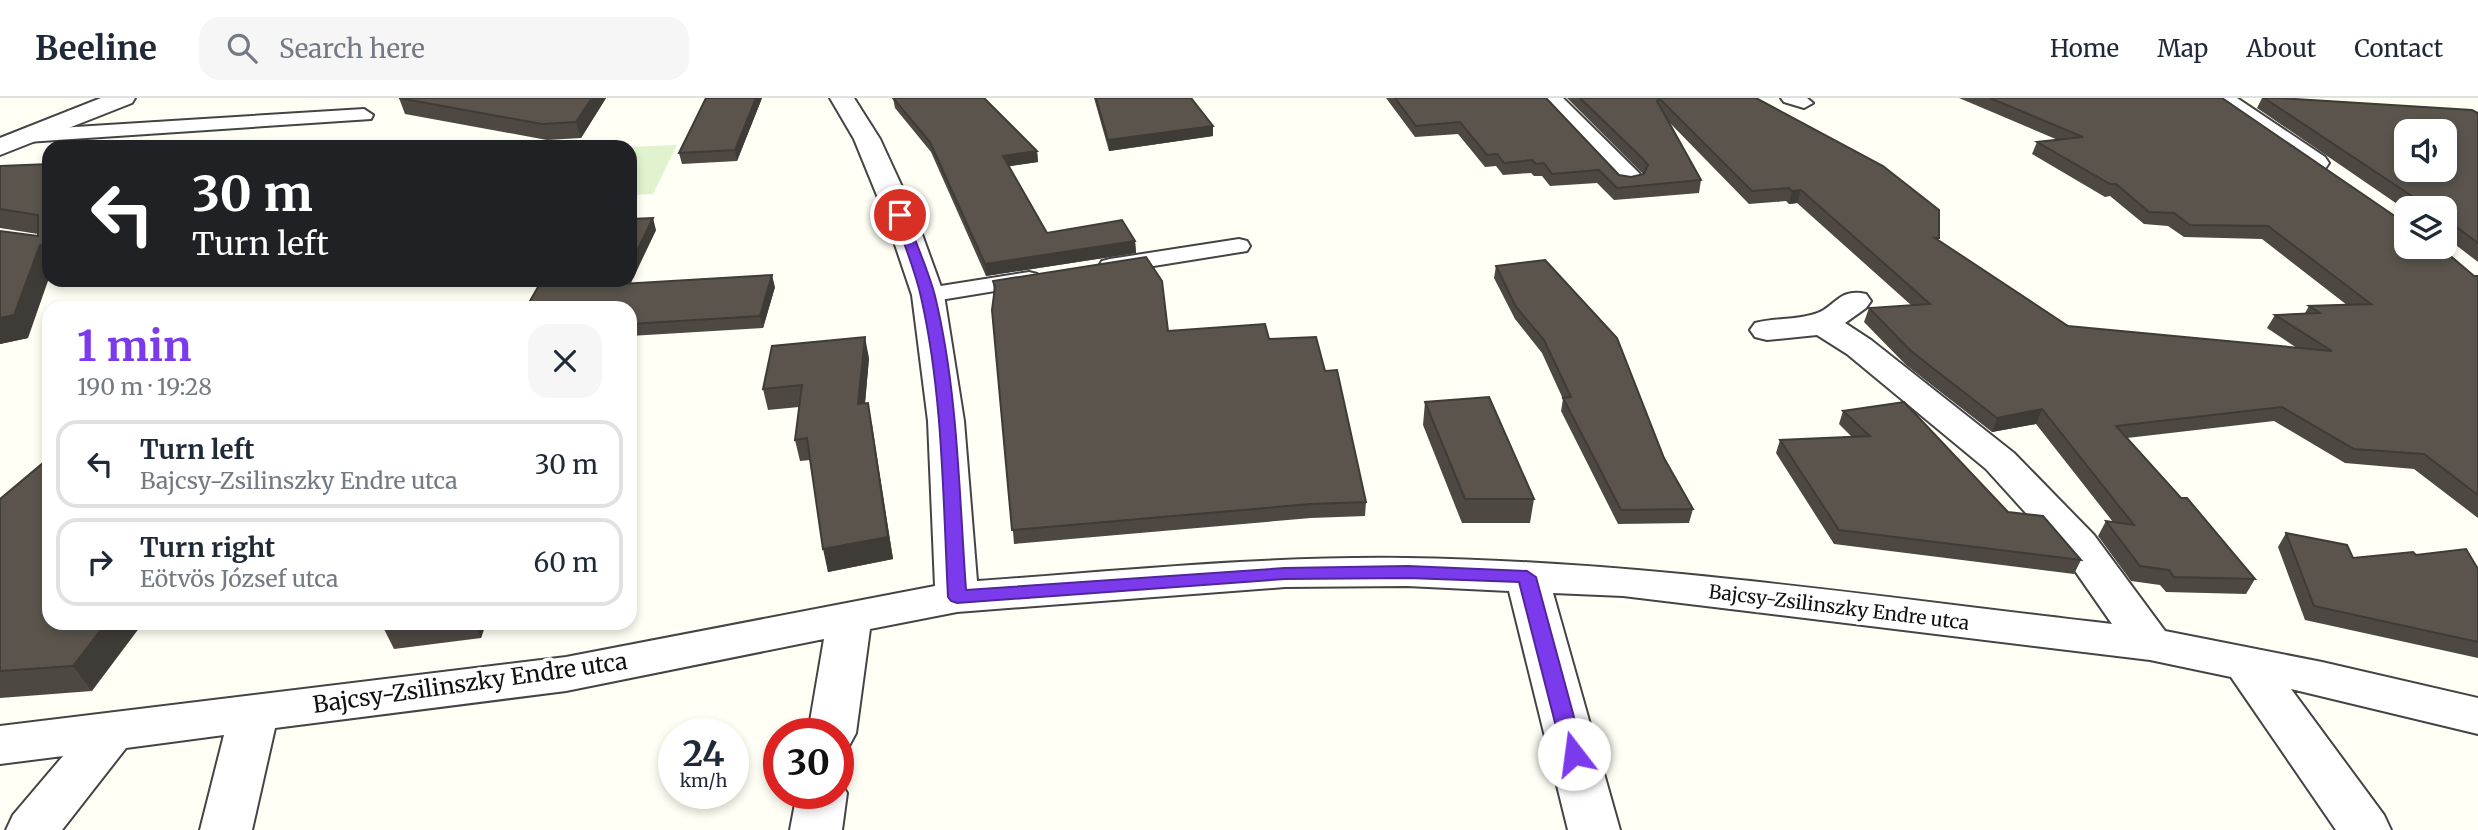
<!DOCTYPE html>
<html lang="en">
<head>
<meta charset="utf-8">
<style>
  :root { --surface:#fff; --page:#f6f6f7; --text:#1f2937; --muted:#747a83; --line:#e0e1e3; --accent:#7c3aed }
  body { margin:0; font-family:Merriweather,serif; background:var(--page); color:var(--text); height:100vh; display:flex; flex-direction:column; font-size:26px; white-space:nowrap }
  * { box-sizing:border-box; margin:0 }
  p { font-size:23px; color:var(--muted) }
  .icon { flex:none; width:38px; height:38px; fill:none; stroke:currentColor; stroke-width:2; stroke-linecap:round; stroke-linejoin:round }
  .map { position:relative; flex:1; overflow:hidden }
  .side { position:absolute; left:42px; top:203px; width:595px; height:329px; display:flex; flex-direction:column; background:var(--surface); border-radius:21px; box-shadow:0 4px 10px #0003 }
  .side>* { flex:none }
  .hud { position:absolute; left:42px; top:42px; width:595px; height:147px; border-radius:21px; box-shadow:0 4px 10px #0003; background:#202124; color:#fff; overflow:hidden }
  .tools { position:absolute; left:2394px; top:21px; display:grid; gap:14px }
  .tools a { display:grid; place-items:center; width:63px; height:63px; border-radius:14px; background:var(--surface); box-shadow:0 4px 10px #0003; font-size:35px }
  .speed { position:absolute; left:658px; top:620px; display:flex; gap:14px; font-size:35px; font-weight:700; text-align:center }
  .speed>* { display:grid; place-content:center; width:91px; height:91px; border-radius:50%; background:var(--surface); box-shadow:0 4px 10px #0003; line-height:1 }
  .speed small { font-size:18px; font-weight:400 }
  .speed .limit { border:10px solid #d22; background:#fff; color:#111 }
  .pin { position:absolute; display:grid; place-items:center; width:60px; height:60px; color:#fff; margin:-30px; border:4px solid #fff; border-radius:50%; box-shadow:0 2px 7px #0007 }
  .me { position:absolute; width:77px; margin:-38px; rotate:345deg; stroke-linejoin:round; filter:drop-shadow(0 0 5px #0008) }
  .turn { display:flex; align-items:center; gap:24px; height:147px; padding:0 35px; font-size:32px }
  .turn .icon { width:91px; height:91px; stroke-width:2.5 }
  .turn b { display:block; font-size:49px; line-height:60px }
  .round { display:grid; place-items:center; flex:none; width:74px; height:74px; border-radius:21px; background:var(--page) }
  .head { display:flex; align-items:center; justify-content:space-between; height:119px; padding:0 35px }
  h1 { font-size:42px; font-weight:700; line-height:52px; color:var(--accent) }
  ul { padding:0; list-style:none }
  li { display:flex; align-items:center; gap:21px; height:88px; margin:0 14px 10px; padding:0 21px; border:4px solid var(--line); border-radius:21px }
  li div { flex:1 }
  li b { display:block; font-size:26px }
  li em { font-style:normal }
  header { display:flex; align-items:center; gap:42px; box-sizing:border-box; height:98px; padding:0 35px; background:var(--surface); border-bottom:2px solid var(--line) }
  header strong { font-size:33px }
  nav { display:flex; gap:38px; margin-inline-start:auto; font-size:24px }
  .search { width:490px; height:63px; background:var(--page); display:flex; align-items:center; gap:18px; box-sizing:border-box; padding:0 24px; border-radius:21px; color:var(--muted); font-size:26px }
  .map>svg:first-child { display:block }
</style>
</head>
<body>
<header>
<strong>Beeline</strong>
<div class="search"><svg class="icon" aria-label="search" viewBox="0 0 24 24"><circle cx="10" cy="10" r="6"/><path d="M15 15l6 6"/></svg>Search here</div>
<nav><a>Home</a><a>Map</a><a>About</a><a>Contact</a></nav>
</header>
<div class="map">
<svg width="2478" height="732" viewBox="0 0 2478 732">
  <rect width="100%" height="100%" fill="#fffff5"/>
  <path fill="#e0f3ce" d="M 677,47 L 653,96 L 630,97 L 630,49 Z"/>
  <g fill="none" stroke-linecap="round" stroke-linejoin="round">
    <g stroke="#444" stroke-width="4">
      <path id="service" d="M 1781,0 L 1807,0 L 1813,5 L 1804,10 L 1784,4 Z
        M 364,11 L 373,17 L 371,21 L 27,44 L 18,38 L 27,32 Z
        M 1239,141 L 1247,143 L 1250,148 L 1247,153 L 1110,175 L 1102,173 L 1099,168 L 1102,163 L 1110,161 Z
        M 1029,174 L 1037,176 L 1040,181 L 1037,186 L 928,204 L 920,202 L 916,197 L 920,192 L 928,190 Z"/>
    </g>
    <g stroke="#444" stroke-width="4">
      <path id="minor" d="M 830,0 L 854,0 L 880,41 L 915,117 L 944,197 L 964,323 L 977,483 C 1120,473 1263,458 1406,460 C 1642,463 1877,499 2112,526 L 2064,457 L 1986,371 L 1847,256 L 1817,237 L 1767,242 L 1755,239 L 1750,232 L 1755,225 C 1774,220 1793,222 1811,217 C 1835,212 1837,189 1866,196 L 1871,203 L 1866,210 L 1845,225 L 1871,242 L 2014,355 L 2094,437 L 2165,533 L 2322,564 L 2478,600 L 2478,636 L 2291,591 L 2384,717 L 2391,732 L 2336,732 L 2231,579 L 2150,562 L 1623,498 L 1553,495 L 1620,732 L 1568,732 L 1509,493 L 1407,488 L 1285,489 L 957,514 L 870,531 L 856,635 L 849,648 L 838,652 L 838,635 L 808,635 L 824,541 L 566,593 L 275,630 L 252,732 L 200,732 L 224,637 L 126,650 L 62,732 L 6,732 L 13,717 L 63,658 L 0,666 L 0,628 L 566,559 L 935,488 L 928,323 L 912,197 L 885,117 L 854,41 Z
        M 1537,0 L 1563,0 L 1639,75 L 1643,81 L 1639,87 L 1629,89 L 1619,87 Z
        M 2209,0 L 2237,0 L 2325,59 L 2329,65 L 2325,71 L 2315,73 L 2305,71 Z
        M 838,680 L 847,695 L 842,732 L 790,732 L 797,695 L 838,695 Z"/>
    </g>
    <g stroke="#444" stroke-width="4">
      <path id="tertiary" d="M 101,0 L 135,0 L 132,5 L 0,57 L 0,40 Z"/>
    </g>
    <use href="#service" fill="#fff" fill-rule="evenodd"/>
    <use href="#minor" fill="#fff" fill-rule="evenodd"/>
    <use href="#tertiary" fill="#fff" fill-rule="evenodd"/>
  </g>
  <path fill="#4d4842" d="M 399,0 L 606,0 L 581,40 L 547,42 L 405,16 Z
    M 706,0 L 762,0 L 737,63 L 682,66 L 679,55 Z
    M 893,0 L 1037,53 L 1038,64 L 1009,68 L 1047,135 L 1135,143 L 1136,155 L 986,178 L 931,54 L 895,10 Z
    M 1094,0 L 1191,0 L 1213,38 L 1109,53 Z
    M 1386,0 L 1546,0 L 1619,77 L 1631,79 L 1643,76 L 1567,0 L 1756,0 L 1939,140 L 1938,142 L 2068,228 L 2297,250 L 2267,230 L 2275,217 L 2305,215 L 2309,208 L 2347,207 L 2262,141 L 2184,139 L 2168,128 L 2144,126 L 2110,98 L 2105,99 L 2032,56 L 2037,44 L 2058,42 L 1959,0 L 2222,0 L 2474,178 L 2478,178 L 2478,420 L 2414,371 L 2345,365 L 2274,323 L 2127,340 L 2255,481 L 2246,496 L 2166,494 L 2160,487 L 2131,483 L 2098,438 L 2106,423 L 2113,424 L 2036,326 L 1992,334 L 1906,267 L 1864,224 L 1869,210 L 1911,207 L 1797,105 L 1789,106 L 1786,103 L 1749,106 L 1668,23 L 1701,82 L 1699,95 L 1614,102 L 1597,85 L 1550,88 L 1542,78 L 1534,78 L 1531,75 L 1503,77 L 1496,68 L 1485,69 L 1458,36 L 1415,39 Z
    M 2262,0 L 2279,0 L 2478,15 L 2478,164 L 2448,141 L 2446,141 L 2445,143 L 2445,110 L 2406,110 L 2406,112 L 2257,10 Z
    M 49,66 L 28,240 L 0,246 L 0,133 L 38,138 L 38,136 L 0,130 L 0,68 Z
    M 656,132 L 631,185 L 775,189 L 763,230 L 630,238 L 630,210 L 542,182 Z
    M 1496,168 L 1664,360 L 1693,411 L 1689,425 L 1618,426 L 1561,313 L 1563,301 L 1542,255 L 1515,221 L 1494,180 Z
    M 993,183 L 1168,233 L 1269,241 L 1325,273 L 1366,404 L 1365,418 L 1311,420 L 1014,446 Z
    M 869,260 L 865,306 L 872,326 L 893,461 L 828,474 L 810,362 L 800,363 L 795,342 L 799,309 L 768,312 L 763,291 Z
    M 1425,304 L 1534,401 L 1530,425 L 1462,425 L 1423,327 Z
    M 1843,313 L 2008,414 L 2081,462 L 2074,476 L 1834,446 L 1776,355 L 1780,342 L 1852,339 L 1839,326 Z
    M 0,401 L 92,593 L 0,600 Z
    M 2286,435 L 2353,460 L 2416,457 L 2478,471 L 2478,560 L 2305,522 L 2278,449 Z
    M 381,525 L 486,525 L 481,540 L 394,551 Z"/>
  <path fill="#3f3b36" d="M 592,0 L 606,0 L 581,40 L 576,24 Z
    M 756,0 L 762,0 L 737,63 L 735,52 Z
    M 1213,28 L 1213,38 L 1109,53 L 1108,42 Z
    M 1037,53 L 1038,64 L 1004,69 L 1003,58 Z
    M 1801,92 L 1797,105 L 1789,106 L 1792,93 Z
    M 653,120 L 656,132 L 624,198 L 621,186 L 622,182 L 630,182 L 630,167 Z
    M 1135,143 L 1136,155 L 986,178 L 985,166 Z
    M 49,146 L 49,180 L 28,240 L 0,246 L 0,220 L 40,147 Z
    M 772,177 L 775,189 L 763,230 L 760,218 Z
    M 865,239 L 869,260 L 863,327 L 858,306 Z
    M 868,305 L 893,461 L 828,474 L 823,451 Z
    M 2042,311 L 2036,326 L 1992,334 L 1997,320 Z
    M 106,525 L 143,525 L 92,593 L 73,568 Z
    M 474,525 L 486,525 L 481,540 Z"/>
  <path fill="#5a544d" stroke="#3f3b36" stroke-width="2" fill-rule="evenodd" d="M 399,0 L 592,0 L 576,24 L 542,26 Z
    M 706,0 L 756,0 L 735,52 L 679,55 Z
    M 893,0 L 984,0 L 1037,53 L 1003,58 L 1047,135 L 1122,122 L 1135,143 L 985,166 L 930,44 Z
    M 1096,0 L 1191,0 L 1213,28 L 1108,42 Z
    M 1395,0 L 1546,0 L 1619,77 L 1631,79 L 1644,76 L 1648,67 L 1643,61 L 1580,0 L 1756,0 L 1883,68 L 1939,112 L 1939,140 L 1935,140 L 2068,228 L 2332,253 L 2275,217 L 2320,215 L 2309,208 L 2371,206 L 2268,128 L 2190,127 L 2174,115 L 2149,114 L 2116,86 L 2110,86 L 2037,44 L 2083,39 L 1990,0 L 2222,0 L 2402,123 L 2406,125 L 2406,149 L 2440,149 L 2474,178 L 2478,178 L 2478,397 L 2424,356 L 2354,351 L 2282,309 L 2116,328 L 2181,400 L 2187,400 L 2255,481 L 2174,479 L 2169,472 L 2140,468 L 2106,423 L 2134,427 L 2042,311 L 1997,320 L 1911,253 L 1869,210 L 1930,206 L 1801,92 L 1792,93 L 1789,90 L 1752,93 L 1660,1 L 1657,3 L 1701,82 L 1617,90 L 1599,72 L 1552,76 L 1544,65 L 1536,66 L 1532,62 L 1504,65 L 1497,56 L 1487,57 L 1460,24 L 1416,28 Z
    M 2264,0 L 2279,0 L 2472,12 L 2478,15 L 2478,145 L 2455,128 L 2452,128 L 2450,134 L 2445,134 L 2445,110 L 2415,110 L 2415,100 ZM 2406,33 L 2445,33 L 2445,72 L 2406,72 Z
    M 49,66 L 49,146 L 40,147 L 14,217 L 0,220 L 0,133 L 38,138 L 38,117 L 0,111 L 0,68 Z
    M 653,120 L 630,167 L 630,121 Z
    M 1146,159 L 1162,183 L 1168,233 L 1265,226 L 1269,241 L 1316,239 L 1325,273 L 1337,272 L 1366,404 L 1311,406 L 1012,432 L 992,212 L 995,189 L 993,183 Z
    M 1545,162 L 1617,240 L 1664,360 L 1693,411 L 1621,412 L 1563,300 L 1571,299 L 1544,242 L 1516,209 L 1496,168 Z
    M 772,177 L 760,218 L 630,226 L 630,210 L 526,210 L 542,182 L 622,182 L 621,186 Z
    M 865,239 L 858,306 L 868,305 L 888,439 L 823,451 L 807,340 L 795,342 L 802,287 L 763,291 L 772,248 Z
    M 1489,299 L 1534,401 L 1465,401 L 1425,304 Z
    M 1904,304 L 2008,414 L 2043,418 L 2081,462 L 1839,432 L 1780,342 L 1870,338 L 1843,313 Z
    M 49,360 L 49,412 L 47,414 L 49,414 L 49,525 L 106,525 L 73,568 L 0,573 L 0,401 Z
    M 2286,435 L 2347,447 L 2353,460 L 2413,454 L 2416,457 L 2466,451 L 2478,471 L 2478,544 L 2314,508 Z"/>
  <path fill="#7c3aed" stroke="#51269a" stroke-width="2" d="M 900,113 L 906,117 C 915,144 928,171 935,198 C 958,293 959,395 966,492 L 1285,470 L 1408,468 L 1527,473 L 1536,479 L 1584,656 L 1581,662 L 1574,664 L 1566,662 L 1563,656 L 1519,484 L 1408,480 L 1285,481 L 957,505 L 951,503 L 948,499 C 943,400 943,296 921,199 C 915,171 903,144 894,117 Z"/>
  <g text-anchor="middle" stroke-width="7" stroke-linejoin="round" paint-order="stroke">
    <g font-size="19" fill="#111" stroke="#fff">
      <text transform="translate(1839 509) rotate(7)" y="7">Bajcsy-Zsilinszky Endre utca</text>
    </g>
    <g font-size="23" fill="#111" stroke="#fff">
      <text transform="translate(470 585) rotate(-8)" y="8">Bajcsy-Zsilinszky Endre utca</text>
    </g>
  </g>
</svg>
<div class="tools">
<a><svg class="icon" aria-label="sound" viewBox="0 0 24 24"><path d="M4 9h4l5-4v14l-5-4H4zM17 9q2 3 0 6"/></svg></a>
<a><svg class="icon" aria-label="layers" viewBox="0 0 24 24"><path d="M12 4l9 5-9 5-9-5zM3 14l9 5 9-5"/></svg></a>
</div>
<div class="speed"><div>24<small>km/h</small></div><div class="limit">30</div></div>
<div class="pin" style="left:900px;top:117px;background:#d93025"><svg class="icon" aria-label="arrive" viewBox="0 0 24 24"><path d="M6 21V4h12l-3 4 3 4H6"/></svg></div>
<svg class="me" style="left:1574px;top:656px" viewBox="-20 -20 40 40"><circle r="19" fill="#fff"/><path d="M0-13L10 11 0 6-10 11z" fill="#7c3aed"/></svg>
<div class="hud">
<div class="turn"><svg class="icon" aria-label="left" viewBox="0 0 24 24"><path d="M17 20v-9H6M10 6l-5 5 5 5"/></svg><div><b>30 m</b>Turn left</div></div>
</div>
<section class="side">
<div class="head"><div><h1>1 min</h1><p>190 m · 19:28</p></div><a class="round"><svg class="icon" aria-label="close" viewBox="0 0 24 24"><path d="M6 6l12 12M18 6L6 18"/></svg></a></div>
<ul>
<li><svg class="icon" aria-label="left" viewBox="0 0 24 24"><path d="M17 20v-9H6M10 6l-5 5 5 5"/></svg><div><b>Turn left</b><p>Bajcsy-Zsilinszky Endre utca</p></div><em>30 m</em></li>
<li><svg class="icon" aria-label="right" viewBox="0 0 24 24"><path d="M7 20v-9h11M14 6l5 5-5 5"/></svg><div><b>Turn right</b><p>Eötvös József utca</p></div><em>60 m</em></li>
</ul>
</section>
</div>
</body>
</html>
